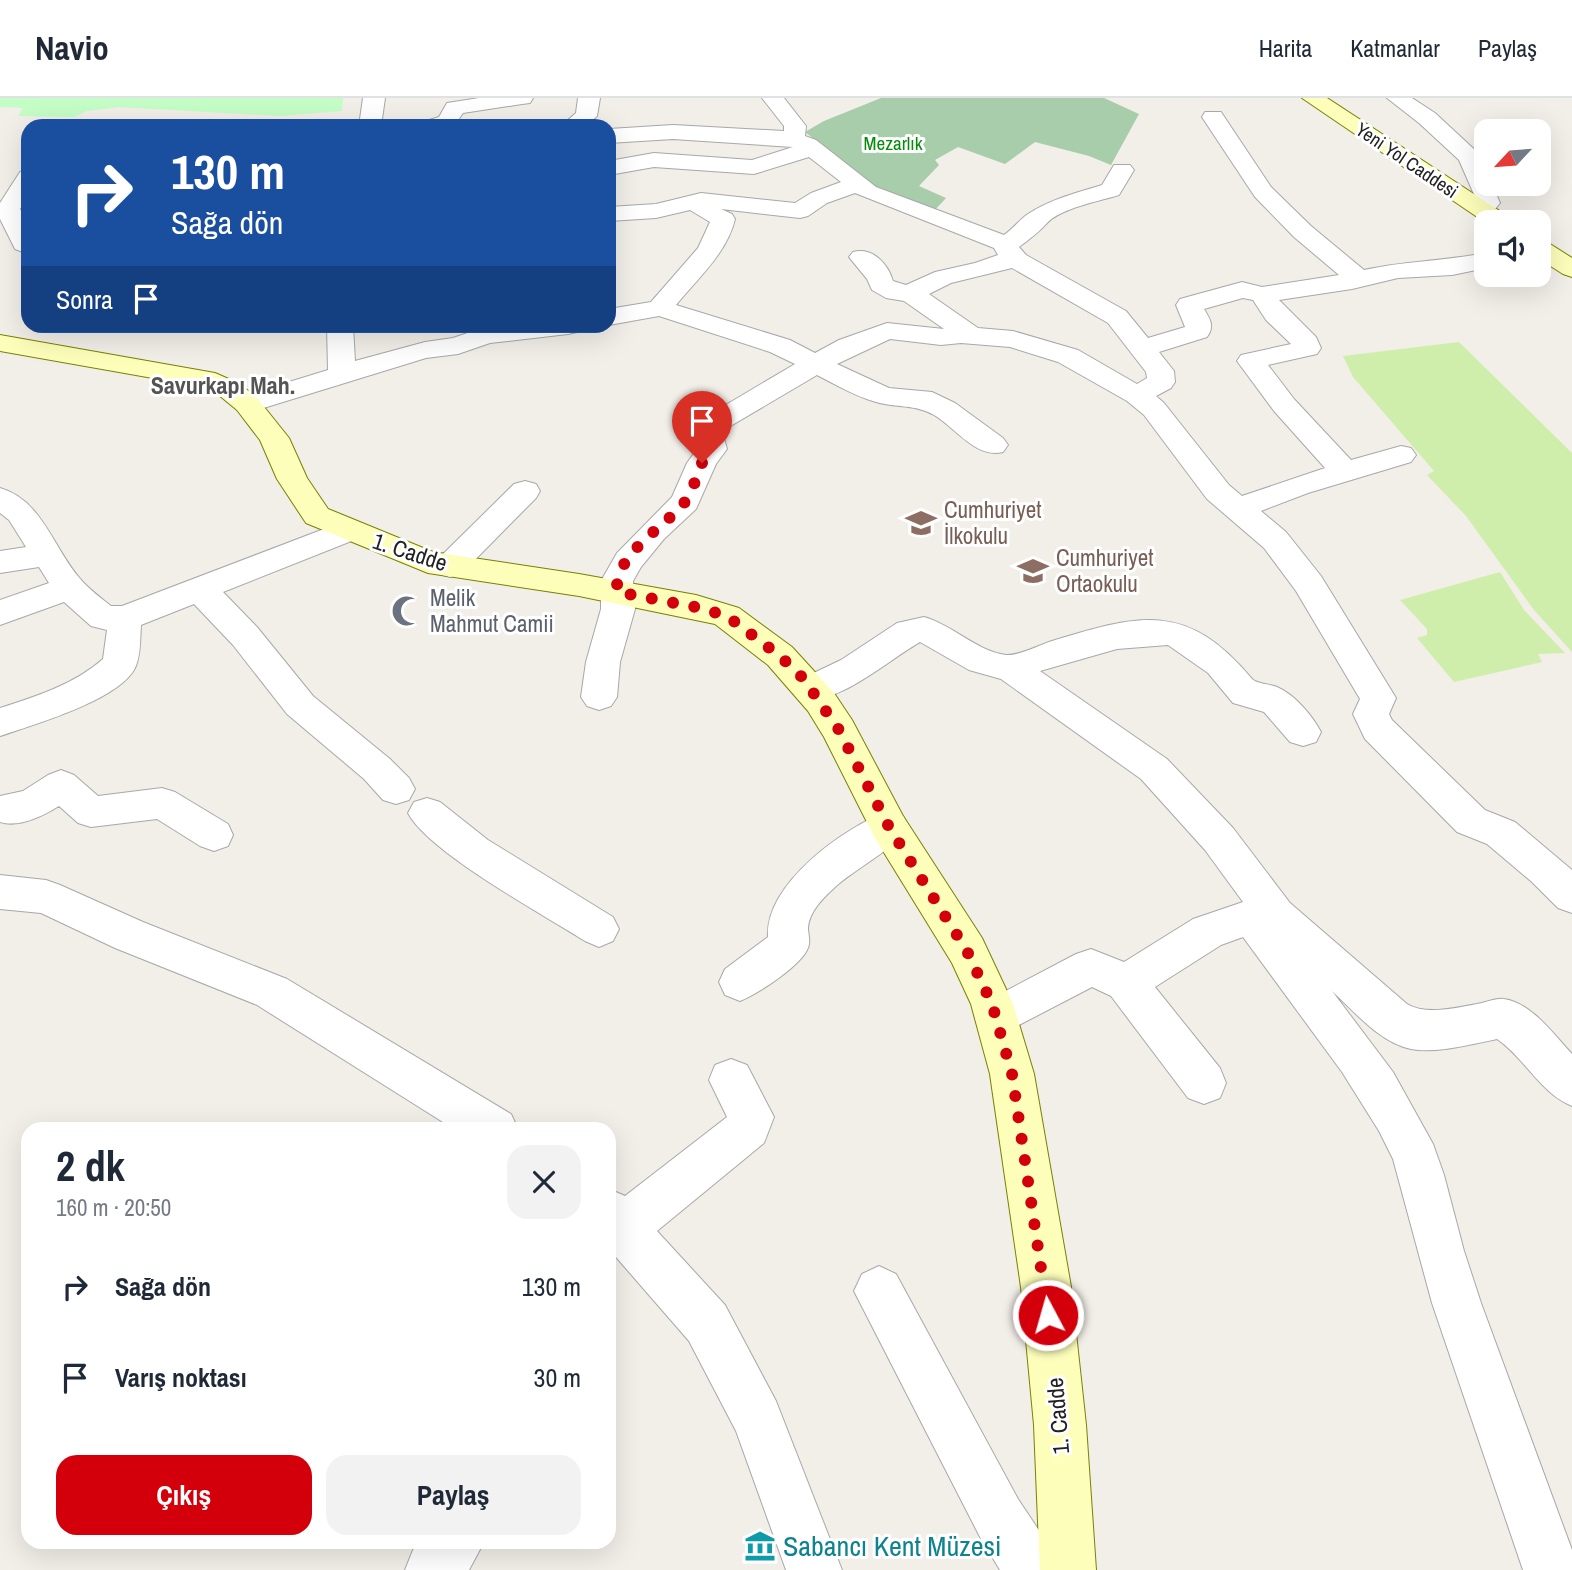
<!DOCTYPE html>
<html lang="tr">
<head>
<meta charset="utf-8">
<style>
  :root { --surface:#fff; --page:#f2f2f3; --text:#1f2937; --muted:#747a83; --line:#e0e1e3; --accent:#d3000b }
  body { margin:0; font-family:"Archivo Narrow",sans-serif; background:var(--page); color:var(--text); height:100vh; display:flex; flex-direction:column; font-size:26px; white-space:nowrap }
  * { box-sizing:border-box; margin:0 }
  p { font-size:23px; color:var(--muted) }
  .icon { flex:none; width:38px; height:38px; fill:none; stroke:currentColor; stroke-width:2; stroke-linecap:round; stroke-linejoin:round }
  .map { position:relative; flex:1; overflow:hidden }
  .panel { position:absolute; left:21px; top:1024px; width:595px; height:427px; display:flex; flex-direction:column; background:var(--surface); border-radius:21px; box-shadow:0 7px 28px #0002 }
  .panel>* { flex:none }
  .top-card { position:absolute; left:21px; top:21px; width:595px; height:214px; border-radius:21px; box-shadow:0 7px 28px #0002; background:#1a4fa0; color:#fff; overflow:hidden }
  .needle { width:46px; rotate:244deg }
  .buttons { position:absolute; left:1474px; top:21px; display:grid; gap:14px }
  .buttons a { display:grid; place-items:center; width:77px; height:77px; border-radius:14px; background:var(--surface); box-shadow:0 7px 28px #0002; font-size:35px }
  .pin { position:absolute; display:grid; place-items:center; width:60px; height:60px; color:#fff; margin:-72px -30px; border-radius:50% 50% 50% 0; rotate:-45deg; box-shadow:0 0 7px #0007 }
  .pin .icon { rotate:45deg }
  .me { position:absolute; width:77px; margin:-38px; rotate:354deg; stroke-linejoin:round; filter:drop-shadow(0 0 5px #0008) }
  .turn { display:flex; align-items:center; gap:24px; height:147px; padding:0 35px; font-size:32px }
  .turn .icon { width:91px; height:91px; stroke-width:2.5 }
  .turn b { display:block; font-size:49px; line-height:60px }
  .then { display:flex; align-items:center; height:66px; padding:0 35px; background:#0003; gap:14px; font-size:26px }
  .round { display:grid; place-items:center; flex:none; width:74px; height:74px; border-radius:21px; background:var(--page) }
  .head { display:flex; align-items:center; justify-content:space-between; height:119px; padding:0 35px }
  h1 { font-size:42px; font-weight:800; line-height:52px }
  .button { display:flex; gap:14px; margin-top:auto; padding:14px 35px }
  .button a { flex:1; height:80px; border-radius:21px; background:var(--accent); color:#fff; font-size:28px; font-weight:800; line-height:80px; text-align:center }
  .button a+a { background:var(--page); color:var(--text) }
  ul { padding:0; list-style:none }
  li { display:flex; align-items:center; gap:21px; height:91px; padding:0 35px }
  li div { flex:1 }
  li b { display:block; font-size:26px }
  li em { font-style:normal }
  header { display:flex; align-items:center; gap:42px; box-sizing:border-box; height:98px; padding:0 35px; background:var(--surface); border-bottom:2px solid var(--line) }
  header strong { font-size:33px }
  nav { display:flex; gap:38px; margin-inline-start:auto; font-size:24px }
  .map>svg:first-child { display:block }
</style>
</head>
<body>
<header>
<strong>Navio</strong>
<nav><a>Harita</a><a>Katmanlar</a><a>Paylaş</a></nav>
</header>
<div class="map">
<svg width="1572" height="1472" viewBox="0 0 1572 1472">
  <rect width="100%" height="100%" fill="#f2eee8"/>
  <path fill="#d0eeab" d="M 1459,244 L 1572,355 L 1572,554 L 1534,512 L 1466,418 L 1427,377 L 1434,373 L 1353,279 L 1343,258 Z
    M 1500,474 L 1524,512 L 1565,555 L 1538,556 L 1542,564 L 1454,584 L 1417,540 L 1427,537 L 1427,531 L 1400,502 Z"/>
  <path fill="#a7cdab" d="M 881,0 L 1104,0 L 1139,16 L 1111,67 L 1089,58 L 1035,44 L 1005,66 L 958,49 L 935,62 L 939,67 L 919,88 L 946,100 L 934,113 L 880,92 L 805,34 L 824,23 Z"/>
  <path fill="#c4fdc5" d="M 0,0 L 343,0 L 342,13 L 280,18 L 119,9 L 87,13 L 74,19 L 18,18 L 23,10 L 0,9 Z"/>
  <g fill="none" stroke-linecap="round" stroke-linejoin="round">
    <g stroke="#a8a8a8" stroke-width="2">
      <path id="street" d="M 363,0 L 385,0 L 381,28 L 359,28 Z
        M 479,0 L 533,0 L 530,5 L 522,6 L 463,15 L 454,28 L 423,28 L 426,23 L 439,19 L 447,5 Z
        M 578,0 L 600,0 L 597,18 L 586,28 L 561,28 L 576,15 Z
        M 762,0 L 784,0 L 806,28 L 805,38 L 816,42 L 876,89 L 1004,137 C 1014,130 1020,121 1028,116 C 1051,101 1076,95 1102,87 L 1114,67 L 1130,67 L 1134,72 L 1119,97 C 1100,103 1061,110 1047,125 C 1039,134 1031,140 1019,149 L 1026,157 L 1126,213 L 1148,240 L 1185,229 L 1176,207 L 1180,201 L 1242,184 L 1262,189 L 1339,177 L 1294,139 L 1255,99 L 1202,19 L 1205,14 L 1221,14 L 1271,89 L 1311,128 L 1364,172 C 1404,163 1445,163 1486,155 L 1486,170 L 1452,177 L 1398,180 L 1352,191 L 1279,202 L 1316,239 L 1321,250 L 1317,256 L 1268,267 L 1294,301 L 1351,362 L 1401,348 L 1411,350 L 1416,357 L 1411,364 L 1308,395 L 1261,413 L 1286,434 L 1321,478 L 1396,600 L 1389,616 L 1392,622 L 1485,712 L 1515,724 L 1572,772 L 1572,815 L 1558,810 L 1532,784 L 1487,746 L 1457,734 L 1365,641 L 1353,616 L 1360,601 L 1296,493 L 1264,450 L 1207,401 L 1144,317 L 1127,303 L 1058,264 L 1010,249 L 961,245 L 941,247 L 890,241 L 837,266 L 889,290 L 932,294 L 955,305 L 1003,340 L 1008,347 L 1003,354 C 976,361 956,330 934,317 C 915,306 897,310 876,304 C 855,298 836,287 817,277 L 722,333 L 727,351 L 716,366 L 696,411 L 664,441 L 641,469 L 633,483 L 635,511 L 620,564 L 617,599 L 611,608 L 599,612 L 587,608 L 581,599 L 586,564 L 601,511 L 601,483 L 617,455 L 672,399 L 687,365 L 697,351 L 692,330 L 697,324 L 795,266 L 770,254 L 659,218 L 609,227 L 609,211 L 651,204 L 698,150 L 710,124 L 690,112 L 656,120 L 609,123 L 609,109 L 656,106 L 701,95 L 795,105 L 811,95 L 841,84 L 809,59 L 754,76 L 654,69 L 609,77 L 609,63 L 654,55 L 752,62 L 793,49 L 673,41 L 609,45 L 609,31 L 673,27 L 784,33 L 784,28 ZM 855,95 L 994,150 L 998,157 L 975,165 L 935,174 L 906,187 L 893,183 C 888,166 873,149 853,154 L 849,159 L 867,181 L 872,192 L 886,200 L 904,203 L 944,231 L 887,225 L 839,242 L 815,255 L 790,242 L 676,207 C 698,180 727,155 735,121 L 732,116 L 721,111 L 800,120 L 808,118 L 827,105 ZM 1012,170 L 1108,225 L 1146,274 L 1147,280 L 1137,286 L 1078,252 L 1013,233 L 978,230 L 929,196 L 951,185 ZM 1243,200 L 1253,202 L 1266,222 L 1291,246 L 1241,257 L 1237,263 L 1274,313 L 1325,370 L 1242,398 L 1229,387 L 1164,305 L 1156,298 L 1171,290 L 1175,284 L 1174,273 L 1159,254 L 1207,239 C 1215,228 1210,221 1204,211 Z
        M 1387,0 L 1412,0 L 1435,15 L 1477,54 L 1486,72 L 1486,86 L 1492,86 L 1500,105 L 1496,110 L 1480,110 L 1459,62 L 1419,25 Z
        M 28,72 L 28,98 L 20,111 L 28,126 L 28,156 L 15,151 L 0,121 L 0,105 L 20,74 Z
        M 327,228 L 353,228 L 355,263 L 425,244 L 453,240 L 485,229 L 581,228 L 577,234 L 568,236 L 490,245 L 458,256 L 426,260 L 257,312 L 247,315 L 237,312 L 233,306 L 237,300 L 328,272 Z
        M 525,383 L 536,386 L 540,393 L 536,400 L 461,476 L 450,479 L 439,476 L 434,468 L 439,460 L 514,386 Z
        M 0,390 C 43,402 54,453 82,483 C 90,492 101,500 111,508 L 122,508 L 337,426 L 348,422 L 359,426 L 364,433 L 359,440 L 223,494 L 257,529 L 313,598 L 390,661 L 409,680 L 415,691 L 409,702 L 396,706 L 383,702 L 364,681 L 287,616 L 233,547 L 194,506 L 141,527 C 140,540 141,558 135,570 C 119,602 33,627 0,638 L 0,610 C 35,599 75,586 103,561 L 107,532 L 91,528 L 64,504 L 0,527 L 0,502 L 49,485 L 39,469 L 0,475 L 0,453 L 26,449 L 9,422 L 0,415 Z
        M 924,519 C 953,527 976,553 1006,557 C 1019,558 1039,547 1052,543 C 1141,516 1187,503 1252,581 C 1257,586 1270,586 1277,589 C 1295,597 1312,617 1321,634 L 1316,644 L 1303,648 L 1290,644 L 1264,614 L 1233,605 L 1208,575 L 1168,547 L 1117,551 L 1040,573 L 1167,661 L 1233,730 L 1290,805 L 1407,906 C 1427,918 1460,909 1482,905 C 1489,903 1498,900 1504,901 C 1532,905 1554,937 1572,956 L 1572,1008 C 1540,995 1525,960 1497,941 C 1473,946 1435,956 1411,951 C 1380,945 1354,913 1332,893 L 1393,974 L 1433,1046 L 1444,1077 L 1464,1153 L 1481,1205 L 1572,1452 L 1572,1472 L 1523,1472 L 1432,1205 L 1393,1061 L 1379,1033 L 1342,974 L 1243,839 L 1221,847 L 1155,889 L 1220,970 L 1226,985 L 1220,1000 L 1204,1006 L 1188,1000 L 1111,898 L 1092,889 L 996,939 L 981,934 L 975,920 L 981,906 L 1076,856 L 1091,851 L 1124,864 L 1193,821 L 1243,804 L 1205,752 L 1141,681 L 1001,581 L 969,572 L 920,544 C 889,561 835,611 799,600 L 793,591 L 799,582 L 841,562 L 897,525 Z
        M 61,672 L 74,677 L 98,698 L 162,690 L 175,694 L 228,726 L 233,737 L 228,748 L 214,753 L 200,748 L 157,721 L 91,729 L 78,725 L 59,708 C 43,718 19,730 0,724 L 0,698 L 23,693 L 48,677 Z
        M 427,700 L 440,704 L 488,742 L 613,819 L 619,831 L 613,843 L 599,849 L 585,843 C 544,817 428,754 408,715 L 414,704 Z
        M 889,713 L 903,718 L 908,729 C 897,750 854,771 834,790 C 823,800 809,814 808,830 C 808,835 810,841 809,846 C 807,865 757,896 740,903 L 725,897 L 719,884 L 725,871 L 768,839 C 765,786 844,729 889,713 Z
        M 0,777 L 46,782 L 60,787 L 143,824 L 287,881 L 511,1016 L 518,1031 L 454,1031 L 257,907 L 115,850 L 41,815 L 0,811 Z
        M 731,961 L 747,967 L 774,1019 L 764,1045 L 657,1133 L 725,1207 L 776,1303 L 842,1472 L 786,1472 L 736,1333 L 689,1243 L 609,1151 L 609,1091 L 625,1098 L 727,1019 L 709,982 L 715,967 Z
        M 879,1168 L 896,1176 L 1018,1401 L 1052,1452 L 1060,1472 L 1000,1472 L 980,1439 L 854,1193 L 862,1176 Z
        M 420,1444 L 484,1444 L 469,1472 L 405,1472 L 413,1452 Z"/>
    </g>
    <g stroke="#798100" stroke-width="2">
      <path id="secondary" d="M 1302,0 L 1327,0 L 1509,119 L 1512,124 L 1486,125 Z
        M 1538,142 L 1547,144 L 1572,160 L 1572,179 L 1563,176 L 1538,160 Z
        M 0,237 L 215,275 L 240,286 L 257,300 L 289,340 L 307,380 L 328,411 L 433,454 L 579,476 L 696,497 L 739,510 L 792,549 L 834,595 L 852,622 L 903,718 L 982,840 L 1013,906 L 1034,976 L 1071,1189 L 1086,1327 L 1096,1472 L 1040,1472 L 1034,1327 L 1021,1189 L 990,976 L 971,906 L 952,865 L 875,740 L 824,639 L 808,613 L 768,567 L 715,526 L 579,498 L 428,475 L 306,425 L 277,381 L 260,342 L 237,312 L 220,298 L 198,288 L 0,253 Z"/>
    </g>
    <use href="#street" fill="#fff" fill-rule="evenodd"/>
    <use href="#secondary" fill="#fdfeba" fill-rule="evenodd"/>
  </g>
  <g fill="none" stroke-linecap="round" stroke-linejoin="round">
    <path stroke="#d3000b" stroke-width="12" stroke-dasharray="0 21.6" d="M 702,365 C 697,378 692,394 684,405 C 663,431 614,456 617,494 L 696,509 L 727,518 L 780,558 L 803,580 L 839,632 L 889,729 L 967,853 L 992,906 L 1012,976 L 1048,1217"/>
  </g>
  <defs>
    <g id="school-bare" transform="scale(2.415)"><path d="M0-5L7-2L0 1L-7-2ZM-4 1L0 2.5L4 1V4Q0 6-4 4Z" fill="#8d6e63" stroke="#fff" stroke-width="2.5" paint-order="stroke"/></g>
    <g id="mosque-bare" transform="scale(2.415)"><path d="M3.5-4.9A6 6 0 1 0 3.5 4.9A5 5 0 1 1 3.5-4.9Z" fill="#6b7280" stroke="#fff" stroke-width="2.5" paint-order="stroke"/></g>
    <g id="museum-bare" transform="scale(2.415)"><path d="M0-6L6-3V-2H-6V-3ZM-5-1h2V3h-2ZM-1-1h2V3h-2ZM3-1h2V3H3ZM-6 4H6V6H-6Z" fill="#0f9aa8" stroke="#fff" stroke-width="2.5" paint-order="stroke"/></g>
  </defs>
  <g fill-rule="evenodd">
    <use href="#school-bare" x="921" y="425"/>
    <use href="#school-bare" x="1033" y="473"/>
    <use href="#mosque-bare" x="407" y="513"/>
    <use href="#museum-bare" x="760" y="1448"/>
  </g>
  <g text-anchor="middle" stroke-width="6" stroke-linejoin="round" paint-order="stroke">
    <g font-size="19" fill="#058a09" stroke="#fff">
      <text x="893" y="52">Mezarlık</text>
    </g>
    <g font-size="19" fill="#212121" stroke="#fff">
      <text transform="translate(1407 62) rotate(34)" y="7">Yeni Yol Caddesi</text>
    </g>
    <g font-size="23" fill="#785e54" stroke="#fff" text-anchor="start">
      <text x="944" y="420">Cumhuriyet<tspan x="944" dy="26">İlkokulu</tspan></text>
      <text x="1056" y="468">Cumhuriyet<tspan x="1056" dy="26">Ortaokulu</tspan></text>
    </g>
    <g font-size="23" fill="#212121" stroke="#fff">
      <text transform="translate(410 454) rotate(18)" y="8">1. Cadde</text>
      <text transform="translate(1058 1318) rotate(-95)" y="8">1. Cadde</text>
    </g>
    <g font-size="23" fill="#5b616d" stroke="#fff" text-anchor="start">
      <text x="430" y="508">Melik<tspan x="430" dy="26">Mahmut Camii</tspan></text>
    </g>
    <g font-size="24" font-weight="bold" fill="#545454" stroke="#fff">
      <text x="223" y="296">Savurkapı Mah.</text>
    </g>
    <g font-size="28" fill="#0d838f" stroke="#fff" text-anchor="start">
      <text x="783" y="1458">Sabancı Kent Müzesi</text>
    </g>
  </g>
</svg>
<div class="buttons">
<a><svg class="needle" viewBox="-14 -14 28 28"><path d="M0-13l5 13h-10z" fill="#e53935"/><path d="M0 13l5-13h-10z" fill="#747a83"/></svg></a>
<a><svg class="icon" aria-label="sound" viewBox="0 0 24 24"><path d="M4 9h4l5-4v14l-5-4H4zM17 9q2 3 0 6"/></svg></a>
</div>
<div class="pin" style="left:702px;top:365px;background:#d93025"><svg class="icon" aria-label="arrive" viewBox="0 0 24 24"><path d="M6 21V4h12l-3 4 3 4H6"/></svg></div>
<svg class="me" style="left:1048px;top:1217px" viewBox="-20 -20 40 40"><circle r="17" fill="#d3000b" stroke="#fff" stroke-width="3"/><path d="M0-11L8 9 0 5-8 9z" fill="#fff"/></svg>
<div class="top-card">
<div class="turn"><svg class="icon" aria-label="right" viewBox="0 0 24 24"><path d="M7 20v-9h11M14 6l5 5-5 5"/></svg><div><b>130 m</b>Sağa dön</div></div>
<div class="then">Sonra<svg class="icon" aria-label="arrive" viewBox="0 0 24 24"><path d="M6 21V4h12l-3 4 3 4H6"/></svg></div>
</div>
<section class="panel">
<div class="head"><div><h1>2 dk</h1><p>160 m · 20:50</p></div><a class="round"><svg class="icon" aria-label="close" viewBox="0 0 24 24"><path d="M6 6l12 12M18 6L6 18"/></svg></a></div>
<ul>
<li><svg class="icon" aria-label="right" viewBox="0 0 24 24"><path d="M7 20v-9h11M14 6l5 5-5 5"/></svg><div><b>Sağa dön</b></div><em>130 m</em></li>
<li><svg class="icon" aria-label="arrive" viewBox="0 0 24 24"><path d="M6 21V4h12l-3 4 3 4H6"/></svg><div><b>Varış noktası</b></div><em>30 m</em></li>
</ul>
<div class="button"><a>Çıkış</a><a>Paylaş</a></div>
</section>
</div>
</body>
</html>
